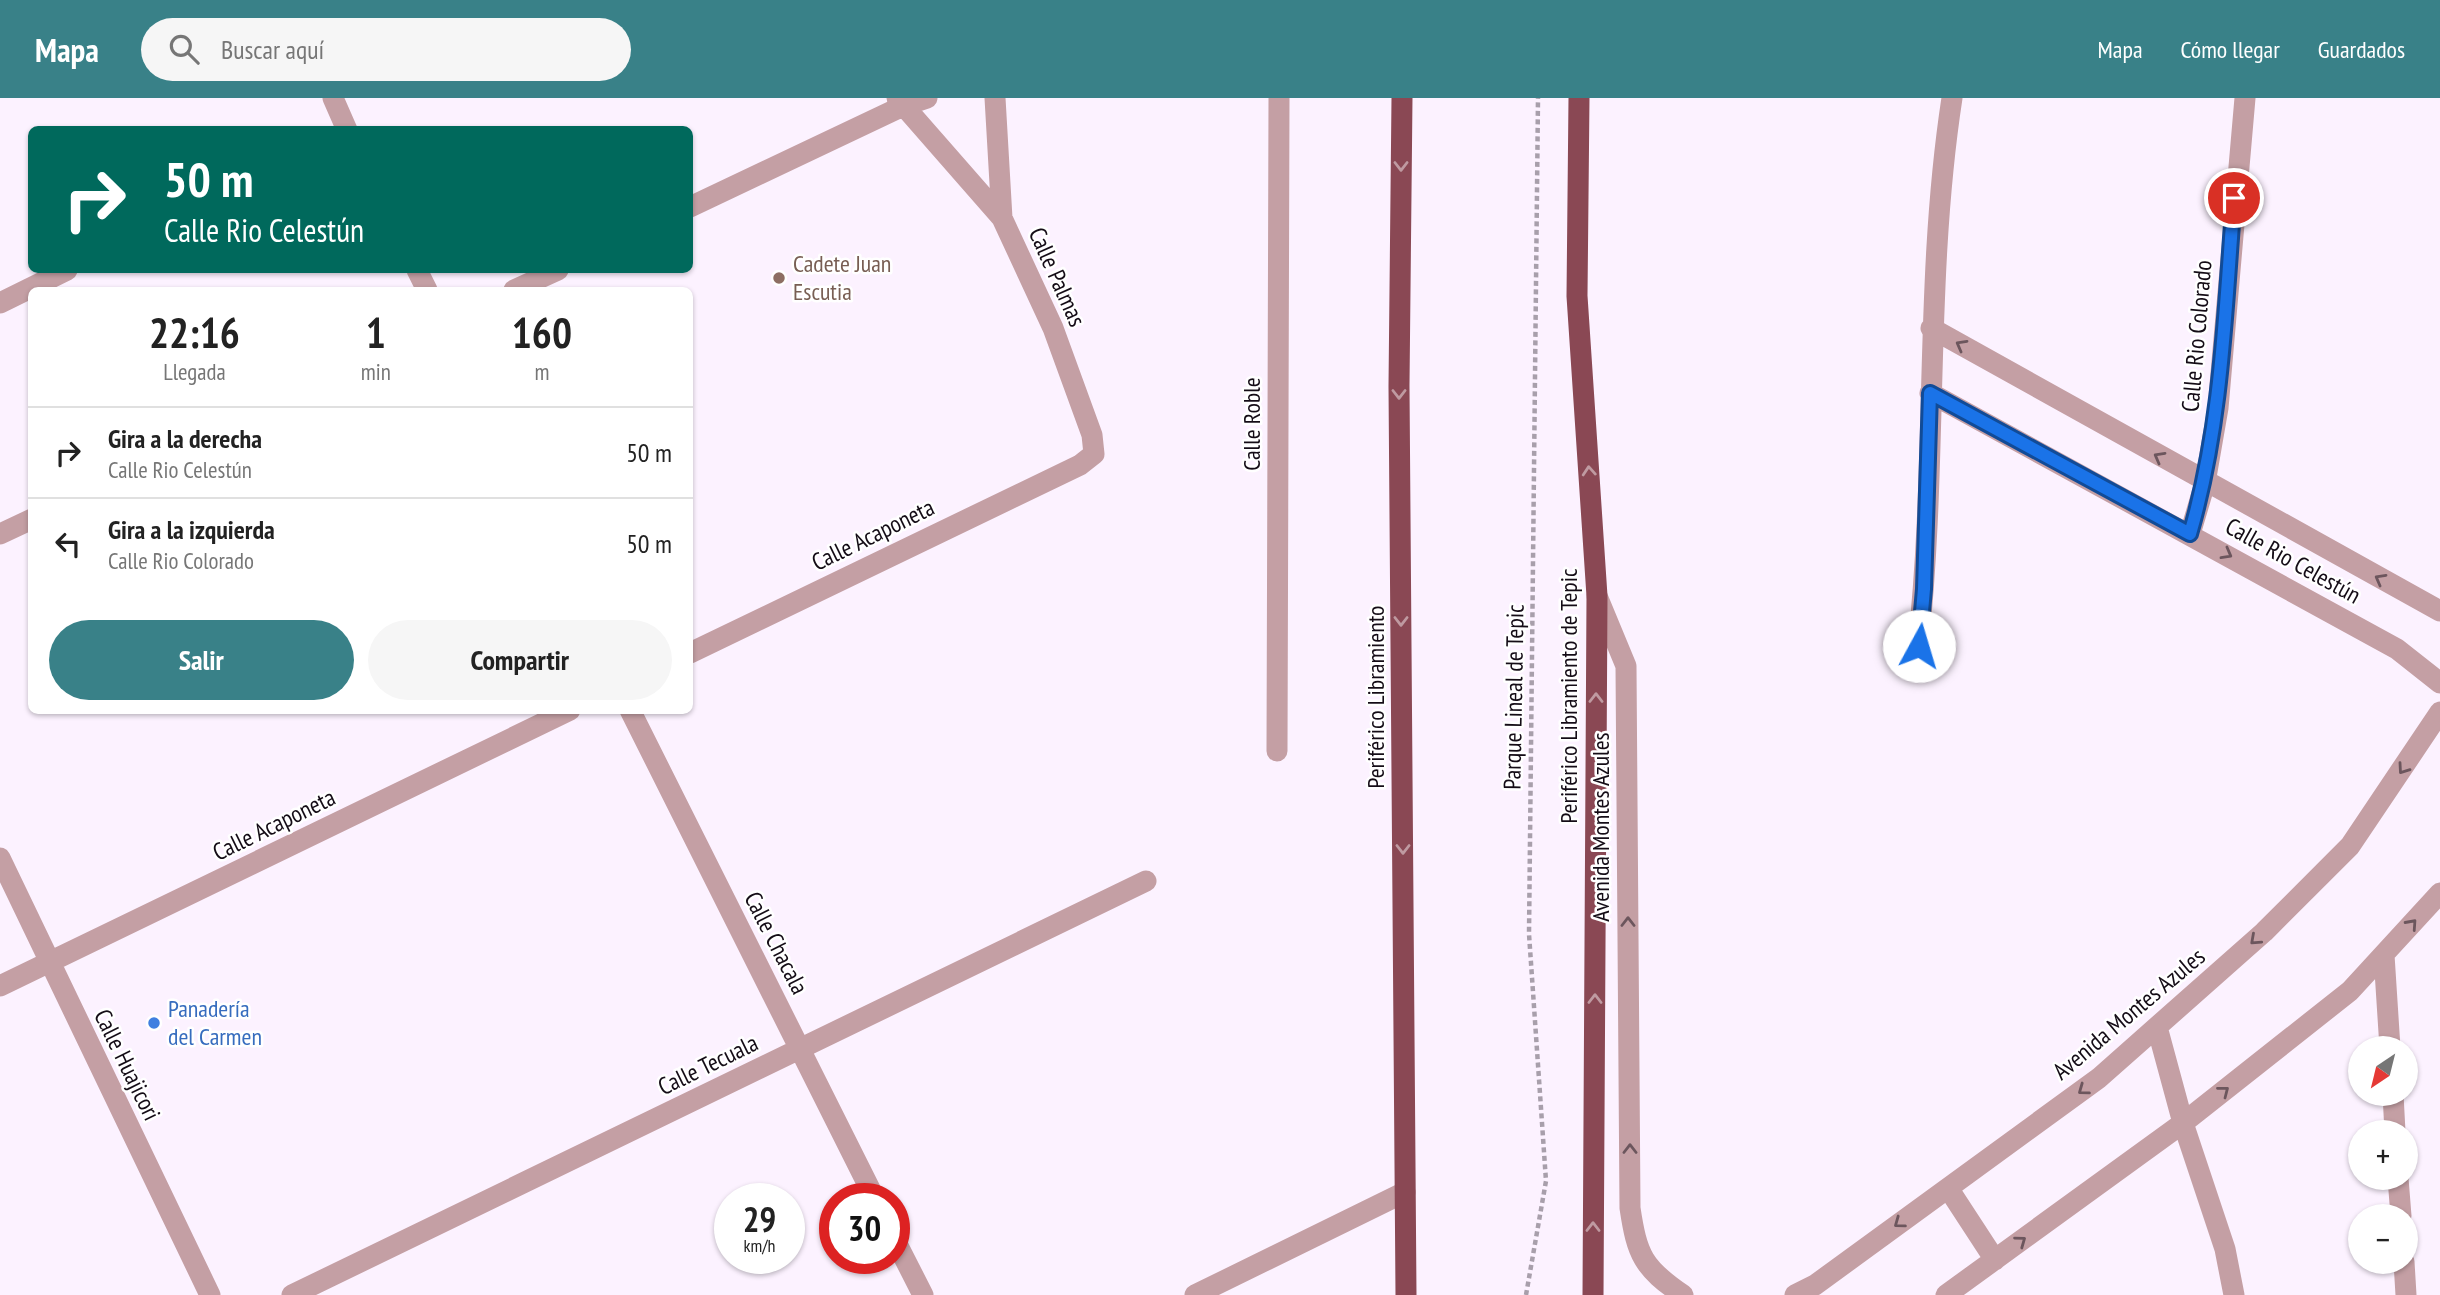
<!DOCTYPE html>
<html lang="es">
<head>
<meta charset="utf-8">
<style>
  :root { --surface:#fff; --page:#f6f6f6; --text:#222; --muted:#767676; --line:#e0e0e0; --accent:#398188 }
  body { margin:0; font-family:"PT Sans Narrow",sans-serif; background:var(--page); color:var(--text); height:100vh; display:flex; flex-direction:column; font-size:26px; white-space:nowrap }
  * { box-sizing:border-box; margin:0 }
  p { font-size:23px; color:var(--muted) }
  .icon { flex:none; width:38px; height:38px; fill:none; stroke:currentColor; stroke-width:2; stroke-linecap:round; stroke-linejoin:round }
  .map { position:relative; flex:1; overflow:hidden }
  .sheet { position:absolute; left:28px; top:189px; width:665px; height:427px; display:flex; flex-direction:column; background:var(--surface); border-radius:10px; box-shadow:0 2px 5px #0004 }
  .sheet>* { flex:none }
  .banner { position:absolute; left:28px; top:28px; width:665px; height:147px; border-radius:10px; box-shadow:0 2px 5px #0004; background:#00695c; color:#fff; overflow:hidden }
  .needle { width:46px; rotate:215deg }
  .fabs { position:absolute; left:2348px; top:938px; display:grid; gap:14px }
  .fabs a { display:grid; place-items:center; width:70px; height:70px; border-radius:50%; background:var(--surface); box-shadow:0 2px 5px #0004; font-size:35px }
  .speed { position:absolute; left:714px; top:1085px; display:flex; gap:14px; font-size:35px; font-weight:700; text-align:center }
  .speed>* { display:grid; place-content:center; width:91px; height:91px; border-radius:50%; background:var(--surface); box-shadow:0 2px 5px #0004; line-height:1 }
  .speed small { font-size:18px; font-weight:400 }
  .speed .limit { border:10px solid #d22; background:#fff; color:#111 }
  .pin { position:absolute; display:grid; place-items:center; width:60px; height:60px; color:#fff; margin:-30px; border:4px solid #fff; border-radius:50%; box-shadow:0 2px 7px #0007 }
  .me { position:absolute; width:77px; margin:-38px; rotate:6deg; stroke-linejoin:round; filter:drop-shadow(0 0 5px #0008) }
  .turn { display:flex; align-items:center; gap:24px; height:147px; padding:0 21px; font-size:32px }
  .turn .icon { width:91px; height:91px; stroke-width:2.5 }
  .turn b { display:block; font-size:49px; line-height:60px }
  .eta { display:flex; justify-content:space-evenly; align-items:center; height:119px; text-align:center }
  .eta b { font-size:42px; font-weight:600; line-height:49px }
  .primary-button { display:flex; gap:14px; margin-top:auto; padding:14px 21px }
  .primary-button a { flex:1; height:80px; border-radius:42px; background:var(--accent); color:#fff; font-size:28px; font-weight:600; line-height:80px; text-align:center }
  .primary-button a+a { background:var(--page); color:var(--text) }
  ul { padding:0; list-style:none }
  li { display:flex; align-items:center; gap:21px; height:91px; padding:0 21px; border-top:2px solid var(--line) }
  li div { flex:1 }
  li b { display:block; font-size:26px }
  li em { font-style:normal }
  header { display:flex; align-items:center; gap:42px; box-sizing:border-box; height:98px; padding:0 35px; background:var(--accent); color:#fff }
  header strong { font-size:33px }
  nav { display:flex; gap:38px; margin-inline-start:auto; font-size:24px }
  .search { width:490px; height:63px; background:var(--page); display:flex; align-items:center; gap:18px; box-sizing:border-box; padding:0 24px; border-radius:38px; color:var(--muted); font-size:26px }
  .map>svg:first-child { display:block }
</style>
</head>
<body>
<header>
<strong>Mapa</strong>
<div class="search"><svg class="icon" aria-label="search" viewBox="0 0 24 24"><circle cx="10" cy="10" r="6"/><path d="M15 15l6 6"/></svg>Buscar aquí</div>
<nav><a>Mapa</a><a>Cómo llegar</a><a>Guardados</a></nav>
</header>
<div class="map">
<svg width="2440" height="1197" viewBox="0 0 2440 1197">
  <rect width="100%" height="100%" fill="#fcf2ff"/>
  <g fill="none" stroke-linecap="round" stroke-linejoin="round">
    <path stroke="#a89fab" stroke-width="4.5" stroke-dasharray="5 3.5" stroke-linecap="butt" d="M 1526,1197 L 1546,1083 L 1529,836 L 1538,0"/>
    <path stroke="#c49fa4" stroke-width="21" d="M 333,0 L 347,32
      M 897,0 L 1002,120
      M 690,109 L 903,8 L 927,0
      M 417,172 L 427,192
      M 514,192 L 558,172
      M 0,205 L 67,172
      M 1931,230 L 2440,513
      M 1930,295 L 2397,551 L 2440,585
      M 0,436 L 32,421
      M 2190,436 L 2205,385 L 2218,310 L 2245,0
      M 1597,498 L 1626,568 L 1630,1110 C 1637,1157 1643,1170 1683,1197
      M 1918,548 C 1938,366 1924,182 1952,0
      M 690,555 L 1080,367 L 1094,356 L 1092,337 L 1053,230 L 1002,120 L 995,0
      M 630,612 L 875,1101
      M 1277,653 L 1279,0
      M 0,760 L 210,1197
      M 2384,857 L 2390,950
      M 0,888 L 570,612
      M 2157,929 L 2183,1025 L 2225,1151 L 2234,1197
      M 2393,996 L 2395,1034
      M 2398,1080 L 2401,1118
      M 1948,1090 L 1995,1162
      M 894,1140 L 923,1197
      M 2404,1164 L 2406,1197
      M 292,1197 L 1146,783
      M 1795,1197 L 1815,1187 L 2099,980 L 2264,834 L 2350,748 L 2440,614
      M 1946,1197 L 2183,1025 L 2350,893 L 2440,795"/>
    <path stroke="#c49fa4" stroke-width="21" d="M 1195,1197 L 1405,1094"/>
    <path stroke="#8a4854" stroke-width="21" d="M 1402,0 L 1399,288 L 1406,1197
      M 1579,0 L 1577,198 L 1597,498 L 1593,1197"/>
  </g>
  <defs><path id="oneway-chevron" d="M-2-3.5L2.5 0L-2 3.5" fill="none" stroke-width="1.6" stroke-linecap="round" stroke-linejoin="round" transform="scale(1.75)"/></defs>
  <g stroke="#bf9aa1">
    <use href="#oneway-chevron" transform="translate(1401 68) rotate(90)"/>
    <use href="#oneway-chevron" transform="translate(1399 296) rotate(90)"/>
    <use href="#oneway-chevron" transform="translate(1589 373) rotate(-94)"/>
    <use href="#oneway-chevron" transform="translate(1401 523) rotate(90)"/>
    <use href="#oneway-chevron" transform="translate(1596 600) rotate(-90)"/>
    <use href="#oneway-chevron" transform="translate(1403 751) rotate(90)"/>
    <use href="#oneway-chevron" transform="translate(1595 901) rotate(-90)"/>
    <use href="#oneway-chevron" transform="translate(1593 1129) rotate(-90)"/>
  </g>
  <g stroke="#6c565d">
    <use href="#oneway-chevron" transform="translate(1961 247) rotate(-151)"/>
    <use href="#oneway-chevron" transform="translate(2159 359) rotate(-151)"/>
    <use href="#oneway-chevron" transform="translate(2227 456) rotate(29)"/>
    <use href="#oneway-chevron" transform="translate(2380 481) rotate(-151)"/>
    <use href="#oneway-chevron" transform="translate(2403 671) rotate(125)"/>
    <use href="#oneway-chevron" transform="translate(1628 824) rotate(-90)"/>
    <use href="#oneway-chevron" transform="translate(2412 826) rotate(-48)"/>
    <use href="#oneway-chevron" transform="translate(2255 842) rotate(138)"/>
    <use href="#oneway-chevron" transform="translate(2083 992) rotate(144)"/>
    <use href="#oneway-chevron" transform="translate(2224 993) rotate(-38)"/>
    <use href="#oneway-chevron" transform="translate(1630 1051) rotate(-90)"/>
    <use href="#oneway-chevron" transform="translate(1899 1125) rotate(144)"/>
    <use href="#oneway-chevron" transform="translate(2021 1143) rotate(-36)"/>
  </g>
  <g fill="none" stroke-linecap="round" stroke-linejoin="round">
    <g stroke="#114b97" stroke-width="18">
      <path id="route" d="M 1919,548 L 1924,491 L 1930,295 L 2190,436 C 2222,326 2225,213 2234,100"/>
    </g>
    <use href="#route" stroke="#1a73e8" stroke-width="12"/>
  </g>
  <circle fill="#8d6e63" stroke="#fff" stroke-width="2.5" cx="779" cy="180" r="7"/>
  <circle fill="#3f7fe0" stroke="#fff" stroke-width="2.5" cx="154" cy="925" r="7"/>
  <g text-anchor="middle" stroke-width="5" stroke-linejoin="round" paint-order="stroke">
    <g font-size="24" fill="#785e54" stroke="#fff" text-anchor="start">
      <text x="793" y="174">Cadete Juan<tspan x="793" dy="28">Escutia</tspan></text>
    </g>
    <g font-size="24" fill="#140c16" stroke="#fff">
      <text transform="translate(1057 179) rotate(66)" y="8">Calle Palmas</text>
      <text transform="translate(2197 238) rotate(-85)" y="8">Calle Rio Colorado</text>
      <text transform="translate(1252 326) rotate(-90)" y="8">Calle Roble</text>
      <text transform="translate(873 437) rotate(-26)" y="8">Calle Acaponeta</text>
      <text transform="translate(2293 463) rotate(29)" y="8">Calle Rio Celestún</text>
      <text transform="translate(1569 598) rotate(-90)" y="8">Periférico Libramiento de Tepic</text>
      <text transform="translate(1376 599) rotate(-90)" y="8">Periférico Libramiento</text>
      <text transform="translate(1514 599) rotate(-89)" y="8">Parque Lineal de Tepic</text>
      <text transform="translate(274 727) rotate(-26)" y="8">Calle Acaponeta</text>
      <text transform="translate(1601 729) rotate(-90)" y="8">Avenida Montes Azules</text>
      <text transform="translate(776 845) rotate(63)" y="8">Calle Chacala</text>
      <text transform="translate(2129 916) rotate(-40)" y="8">Avenida Montes Azules</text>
      <text transform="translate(127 967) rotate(64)" y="8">Calle Huajicori</text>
      <text transform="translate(708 967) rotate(-26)" y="8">Calle Tecuala</text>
    </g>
    <g font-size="24" fill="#366cbe" stroke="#fff" text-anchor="start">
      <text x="168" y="919">Panadería<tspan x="168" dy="28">del Carmen</tspan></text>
    </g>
  </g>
</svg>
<div class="fabs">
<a><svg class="needle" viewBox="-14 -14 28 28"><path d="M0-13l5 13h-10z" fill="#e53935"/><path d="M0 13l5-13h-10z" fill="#767676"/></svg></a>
<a>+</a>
<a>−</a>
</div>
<div class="speed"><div>29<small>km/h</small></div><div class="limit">30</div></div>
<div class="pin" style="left:2234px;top:100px;background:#d93025"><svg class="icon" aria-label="arrive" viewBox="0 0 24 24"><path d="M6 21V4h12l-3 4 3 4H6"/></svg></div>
<svg class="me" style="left:1919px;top:548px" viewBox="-20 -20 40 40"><circle r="19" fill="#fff"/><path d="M0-13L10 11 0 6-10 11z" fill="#1a73e8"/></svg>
<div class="banner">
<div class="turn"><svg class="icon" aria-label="right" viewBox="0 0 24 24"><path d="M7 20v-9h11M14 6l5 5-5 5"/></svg><div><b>50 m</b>Calle Rio Celestún</div></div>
</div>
<section class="sheet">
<div class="eta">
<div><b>22:16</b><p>Llegada</p></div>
<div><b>1</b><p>min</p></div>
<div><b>160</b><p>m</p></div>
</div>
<ul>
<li><svg class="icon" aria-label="right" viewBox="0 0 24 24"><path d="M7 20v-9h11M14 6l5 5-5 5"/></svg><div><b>Gira a la derecha</b><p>Calle Rio Celestún</p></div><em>50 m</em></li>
<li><svg class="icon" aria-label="left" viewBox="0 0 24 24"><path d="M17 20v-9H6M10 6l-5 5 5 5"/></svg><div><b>Gira a la izquierda</b><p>Calle Rio Colorado</p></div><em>50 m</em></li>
</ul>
<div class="primary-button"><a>Salir</a><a>Compartir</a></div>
</section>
</div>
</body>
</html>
